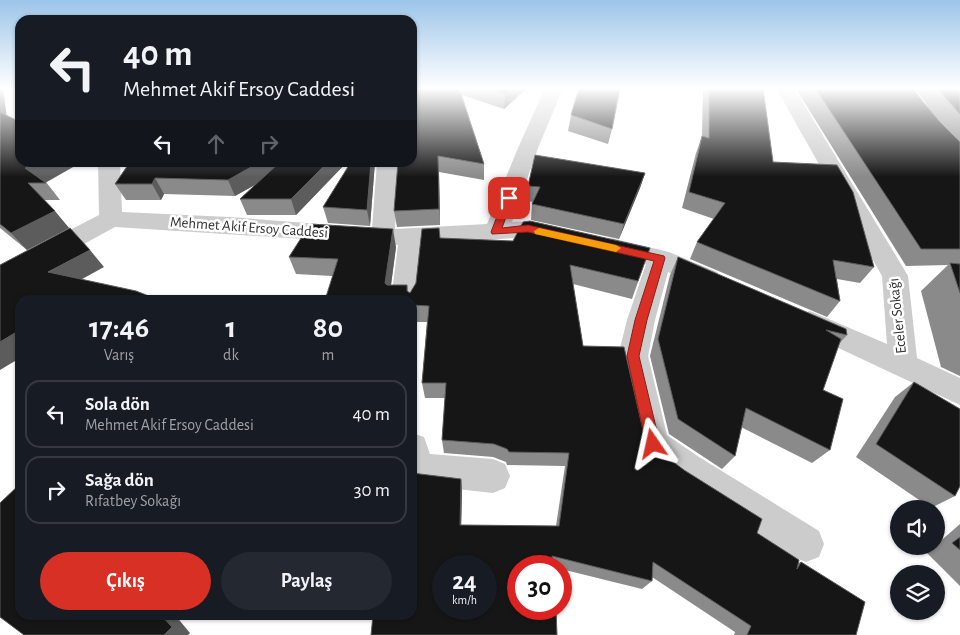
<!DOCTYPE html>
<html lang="tr">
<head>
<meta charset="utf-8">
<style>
  :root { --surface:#171b24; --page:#242831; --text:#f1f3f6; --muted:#9ea1a6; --line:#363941; --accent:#d93025 }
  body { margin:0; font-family:"Alegreya Sans",sans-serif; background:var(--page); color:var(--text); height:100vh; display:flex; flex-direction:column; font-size:19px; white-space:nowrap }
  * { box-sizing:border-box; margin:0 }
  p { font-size:16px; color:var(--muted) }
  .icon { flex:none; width:28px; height:28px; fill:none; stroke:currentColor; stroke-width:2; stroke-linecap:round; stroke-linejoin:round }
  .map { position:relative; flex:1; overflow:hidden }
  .details { position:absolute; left:15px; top:295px; width:402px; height:325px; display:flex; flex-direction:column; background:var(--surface); border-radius:15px; box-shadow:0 1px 4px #0004 }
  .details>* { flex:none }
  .guide { position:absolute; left:15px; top:15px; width:402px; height:152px; border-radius:15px; box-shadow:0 1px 4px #0004; background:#171b24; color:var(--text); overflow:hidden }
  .fabs { position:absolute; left:890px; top:500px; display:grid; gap:10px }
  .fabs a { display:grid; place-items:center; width:55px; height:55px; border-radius:50%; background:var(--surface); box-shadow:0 1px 4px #0004; font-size:25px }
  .speed { position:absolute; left:432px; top:555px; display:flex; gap:10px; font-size:25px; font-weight:700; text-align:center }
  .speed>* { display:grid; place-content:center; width:65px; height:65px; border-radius:50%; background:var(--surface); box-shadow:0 1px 4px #0004; line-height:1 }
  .speed small { font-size:12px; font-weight:400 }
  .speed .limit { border:8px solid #d22; background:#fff; color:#111 }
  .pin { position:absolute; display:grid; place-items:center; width:42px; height:42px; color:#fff; margin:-21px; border-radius:10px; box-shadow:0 2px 8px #0006 }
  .me { position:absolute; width:55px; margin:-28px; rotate:349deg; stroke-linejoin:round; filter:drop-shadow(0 0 4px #0008) }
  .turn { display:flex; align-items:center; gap:18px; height:105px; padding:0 25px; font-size:22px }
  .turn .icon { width:65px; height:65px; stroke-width:2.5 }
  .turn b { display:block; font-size:35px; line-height:42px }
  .lanes { display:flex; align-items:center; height:48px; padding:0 25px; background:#0003; justify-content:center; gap:25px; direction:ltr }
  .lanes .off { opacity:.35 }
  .eta { display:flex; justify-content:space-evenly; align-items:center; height:85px; text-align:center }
  .eta b { font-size:30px; font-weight:700; line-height:35px }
  .button { display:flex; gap:10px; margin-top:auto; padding:10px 25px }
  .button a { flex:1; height:58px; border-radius:30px; background:var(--accent); color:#fff; font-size:20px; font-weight:700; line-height:58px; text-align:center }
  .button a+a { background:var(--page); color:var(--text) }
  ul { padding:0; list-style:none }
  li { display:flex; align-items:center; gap:15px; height:68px; margin:0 10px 8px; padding:0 15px; border:2px solid var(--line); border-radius:15px }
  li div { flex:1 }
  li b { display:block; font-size:19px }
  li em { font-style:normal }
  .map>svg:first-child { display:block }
</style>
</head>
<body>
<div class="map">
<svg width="960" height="635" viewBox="0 0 960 635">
  <rect width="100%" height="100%" fill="#fff"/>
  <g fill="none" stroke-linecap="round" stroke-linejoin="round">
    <path fill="#ccc" fill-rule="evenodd" d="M 545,88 L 563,88 L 538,148 L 512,222 C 530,221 546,224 564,229 L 567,235 L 564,241 L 555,243 L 528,237 L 422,245 L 417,300 L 413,307 L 412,300 L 391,300 L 398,245 L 115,227 L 9,285 L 0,288 L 0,266 L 99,215 L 98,162 L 120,162 L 122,212 L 229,217 L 372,228 L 377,162 L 399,162 L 395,229 L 487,224 L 518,148 Z
      M 776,88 L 794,88 L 904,269 L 908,276 L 917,358 L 960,378 L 960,405 L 800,330 L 796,322 L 800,314 L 810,311 L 887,344 L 882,276 Z
      M 611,238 L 669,252 L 717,272 L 721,279 L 717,286 L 708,289 L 668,272 L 655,320 L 648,356 L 667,435 L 699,457 L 819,531 L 824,544 L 819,557 L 806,562 L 793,557 L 675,481 L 641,455 L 637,444 L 618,356 L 627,320 L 646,264 L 602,253 L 599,247 L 602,241 Z
      M 412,433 L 424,437 L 430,454 L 493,459 L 505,464 L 510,476 L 505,488 L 493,493 L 412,484 Z"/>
  </g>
  <path fill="#8a8a8a" d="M 0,88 L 6,115 L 80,163 L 46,182 L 60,200 L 44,200 L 69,228 L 27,250 L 0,228 Z
    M 412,88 L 527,88 L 504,109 L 462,95 L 484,164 L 484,180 L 439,172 L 440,225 L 397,227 L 394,211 Z
    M 703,88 L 763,88 L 773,162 L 874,267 L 860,283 L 837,279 L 840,301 L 827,317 L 690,259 L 697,242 L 714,219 L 682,208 L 696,153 L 702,136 Z
    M 800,88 L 815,88 L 924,103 L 928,107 L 915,88 L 960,88 L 960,376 L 941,367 L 921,291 L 948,265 L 906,266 L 798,92 Z
    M 571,115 L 612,129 L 608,144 L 568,131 Z
    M 130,162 L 347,162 L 296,215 L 247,215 L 240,199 L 256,184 L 235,196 L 164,194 L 161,200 L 126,200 L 115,184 Z
    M 375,162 L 370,226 L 328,223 L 323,207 Z
    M 645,173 L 640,188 L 619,239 L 531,220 L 532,204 L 533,202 L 526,201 L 528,186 Z
    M 440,238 L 650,248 L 632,299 L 573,284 L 583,346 L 643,430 L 648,443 L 757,533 L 798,563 L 801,562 L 856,635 L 734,635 L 735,632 L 652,577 L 652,581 L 642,589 L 561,569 L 561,566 L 519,566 L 371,635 L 461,479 L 462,491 L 461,525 L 556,526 L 565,466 L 507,465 L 506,462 L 493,457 L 444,453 L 442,440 L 445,398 L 425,398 L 422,383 L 427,322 L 412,322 L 412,300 L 332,276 L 296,274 L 289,257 L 396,247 L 391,285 L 407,285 L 408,292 L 410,293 L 416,283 Z
    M 678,257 L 847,335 L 839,344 L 823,390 L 830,450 L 812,463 L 741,427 L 735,456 L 722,469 L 669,434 L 650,356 L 670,275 Z
    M 914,382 L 955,496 L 931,508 L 856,457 L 895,397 Z
    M 960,524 L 960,586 L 927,553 L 935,546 L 936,546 L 936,545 Z"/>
  <path fill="#5c5c5c" d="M 0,88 L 3,88 L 8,126 L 0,116 Z
    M 511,88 L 527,88 L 504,109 L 505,94 Z
    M 438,156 L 439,172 L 440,225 L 439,209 Z
    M 36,162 L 79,162 L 80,163 L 45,183 L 25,168 Z
    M 260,162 L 295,163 L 235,196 L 228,180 Z
    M 328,162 L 347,162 L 296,215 L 291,199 Z
    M 371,162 L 375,162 L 370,226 L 367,210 Z
    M 645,173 L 640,188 L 619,239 L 624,224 Z
    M 155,178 L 164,194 L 161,200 L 152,184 Z
    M 55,211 L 69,228 L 27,250 L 11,233 Z
    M 393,229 L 396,247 L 389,300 L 385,283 Z
    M 90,250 L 104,267 L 64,289 L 48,272 Z
    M 20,330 L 20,358 L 0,370 L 0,342 Z
    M 461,479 L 462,491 L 461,536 L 460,525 Z
    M 161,615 L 175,615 L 190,633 L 188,635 L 164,635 Z"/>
  <path fill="#161616" stroke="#5c5c5c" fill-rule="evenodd" d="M 412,88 L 459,88 L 484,164 L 438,156 L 439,209 L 394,211 L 398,162 L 412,162 Z
    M 486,88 L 511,88 L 505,94 Z
    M 579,88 L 620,88 L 612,129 L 571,115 Z
    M 709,88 L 763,88 L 773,162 L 837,165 L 853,192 L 874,267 L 833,260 L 840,301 L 697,242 L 725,203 L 689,192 L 702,136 L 709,138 Z
    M 815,88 L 913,88 L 924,103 L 940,122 L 960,142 L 960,249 L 921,249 Z
    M 937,88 L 960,88 L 960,114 L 943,95 Z
    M 0,112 L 20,122 L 20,162 L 36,162 L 25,168 L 46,183 L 28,183 L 55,211 L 11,233 L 0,224 Z
    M 535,155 L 645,173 L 624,224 L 532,204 L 540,187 L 528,186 Z
    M 130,162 L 260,162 L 228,180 L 155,178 L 152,184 L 115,184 Z
    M 280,162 L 328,162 L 291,199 L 240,199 Z
    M 351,162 L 371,162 L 367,210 L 323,207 Z
    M 530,221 L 650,248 L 638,281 L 570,265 L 583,346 L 624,347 L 643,430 L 648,443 L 684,470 L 762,519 L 757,533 L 799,560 L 797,569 L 801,562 L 865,602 L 856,635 L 747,635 L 751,626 L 653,562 L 652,581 L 552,556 L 553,566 L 519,566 L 519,609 L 556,609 L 557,635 L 371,635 L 373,615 L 412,615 L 412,473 L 461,479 L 460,525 L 559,526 L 569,453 L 509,452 L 507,449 L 494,444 L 442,440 L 446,383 L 422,383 L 429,306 L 412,305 L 412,300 L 325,300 L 338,259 L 289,257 L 310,224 L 393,229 L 385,283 L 387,285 L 407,285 L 407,291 L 410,293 L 416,283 L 422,229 L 439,228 L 440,238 L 513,241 L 523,222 ZM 444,566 L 486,566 L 486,609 L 444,609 Z
    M 70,228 L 90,250 L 48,272 L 136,291 L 159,300 L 20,300 L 20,330 L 0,342 L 0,265 Z
    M 678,257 L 846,329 L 847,335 L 826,330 L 841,339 L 823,390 L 843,399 L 830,450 L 746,408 L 735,456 L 678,419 L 658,339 Z
    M 950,263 L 960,264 L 960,293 Z
    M 914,382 L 960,409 L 960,486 L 955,496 L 876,444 Z
    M 20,484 L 20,615 L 161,615 L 172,627 L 164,635 L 24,635 L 0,617 L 0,503 Z
    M 960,537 L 960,550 L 952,543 Z"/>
  <linearGradient id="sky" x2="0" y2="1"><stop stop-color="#9cc5e9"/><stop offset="0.5" stop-color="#fff"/><stop offset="1" stop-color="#fff" stop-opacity="0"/></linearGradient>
  <rect width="960" height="177" fill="url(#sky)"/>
  <path fill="#d93025" stroke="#8d1f18" d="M 509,195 L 513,198 L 502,228 L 528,225 L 664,256 L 665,258 L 647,320 L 639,356 L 660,444 L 658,449 L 653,451 L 648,449 L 646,444 L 627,356 L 635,320 L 654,261 L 528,232 L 492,234 L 491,232 L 504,198 Z"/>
  <path fill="#f59e0b" d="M 539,228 L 616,245 L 621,248 L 616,252 L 535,234 L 534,231 Z"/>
  <g text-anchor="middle" stroke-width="5" stroke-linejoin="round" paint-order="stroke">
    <g font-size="15" fill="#2f2f2f" stroke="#fff">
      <text transform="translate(249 227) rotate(4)" y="5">Mehmet Akif Ersoy Caddesi</text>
      <text transform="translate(897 316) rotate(-96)" y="5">Eceler Sokağı</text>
    </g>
  </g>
</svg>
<div class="fabs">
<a><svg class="icon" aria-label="sound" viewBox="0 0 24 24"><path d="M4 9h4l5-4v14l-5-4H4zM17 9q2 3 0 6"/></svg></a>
<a><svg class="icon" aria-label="layers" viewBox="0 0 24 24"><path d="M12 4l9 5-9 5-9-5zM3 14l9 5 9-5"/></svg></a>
</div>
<div class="speed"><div>24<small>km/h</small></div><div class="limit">30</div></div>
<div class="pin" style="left:509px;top:198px;background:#d93025"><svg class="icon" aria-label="arrive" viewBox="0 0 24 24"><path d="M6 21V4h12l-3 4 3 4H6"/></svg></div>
<svg class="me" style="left:653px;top:444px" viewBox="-20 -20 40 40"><path d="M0-17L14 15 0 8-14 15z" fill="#d93025" stroke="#fff" stroke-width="4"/></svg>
<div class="guide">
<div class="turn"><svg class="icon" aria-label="left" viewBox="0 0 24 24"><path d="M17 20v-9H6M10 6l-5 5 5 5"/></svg><div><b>40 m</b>Mehmet Akif Ersoy Caddesi</div></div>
<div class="lanes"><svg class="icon" aria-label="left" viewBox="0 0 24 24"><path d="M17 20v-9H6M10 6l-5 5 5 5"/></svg><svg class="icon off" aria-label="ahead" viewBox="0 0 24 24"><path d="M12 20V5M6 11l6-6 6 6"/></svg><svg class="icon off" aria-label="right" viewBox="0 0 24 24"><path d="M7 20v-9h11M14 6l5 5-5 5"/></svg></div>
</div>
<section class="details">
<div class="eta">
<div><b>17:46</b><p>Varış</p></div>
<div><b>1</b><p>dk</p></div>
<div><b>80</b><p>m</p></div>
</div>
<ul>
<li><svg class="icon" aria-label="left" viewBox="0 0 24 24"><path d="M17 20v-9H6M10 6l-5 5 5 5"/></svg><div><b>Sola dön</b><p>Mehmet Akif Ersoy Caddesi</p></div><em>40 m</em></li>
<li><svg class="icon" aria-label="right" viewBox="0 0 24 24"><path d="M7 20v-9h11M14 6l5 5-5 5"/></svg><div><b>Sağa dön</b><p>Rıfatbey Sokağı</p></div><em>30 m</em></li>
</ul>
<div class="button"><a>Çıkış</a><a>Paylaş</a></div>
</section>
</div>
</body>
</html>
